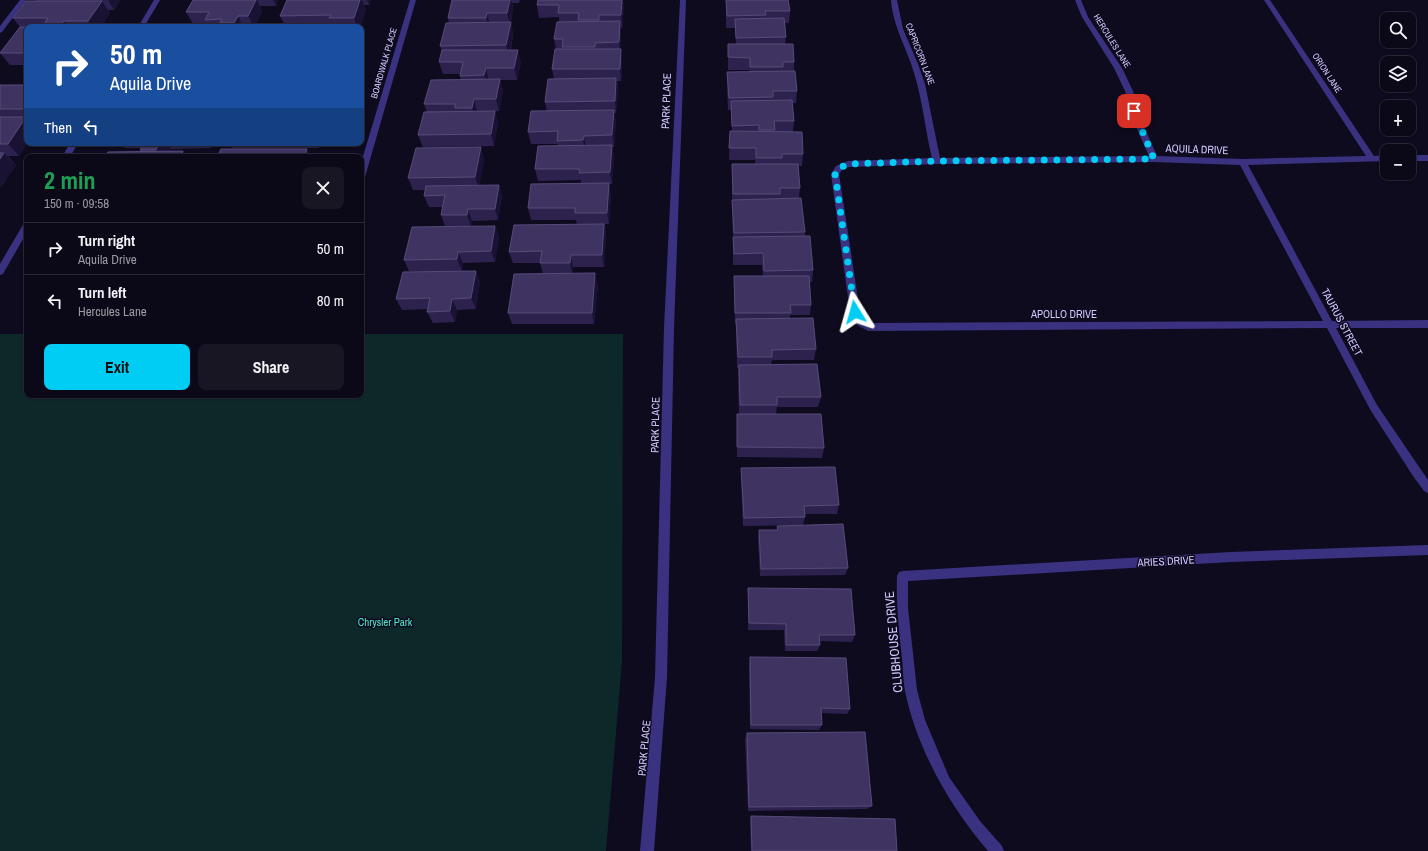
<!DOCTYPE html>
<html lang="en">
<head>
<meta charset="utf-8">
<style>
  :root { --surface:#0b0817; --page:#191624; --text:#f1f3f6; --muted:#9a9aa1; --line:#2b2936; --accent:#00cdf3 }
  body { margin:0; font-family:"Archivo Narrow",sans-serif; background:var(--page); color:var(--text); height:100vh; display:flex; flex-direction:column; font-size:15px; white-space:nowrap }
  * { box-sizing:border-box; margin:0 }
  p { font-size:13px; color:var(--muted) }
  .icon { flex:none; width:22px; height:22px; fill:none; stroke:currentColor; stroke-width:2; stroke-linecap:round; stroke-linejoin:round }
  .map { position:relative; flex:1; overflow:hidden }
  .details { position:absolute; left:24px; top:154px; width:340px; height:244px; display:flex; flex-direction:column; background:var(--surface); border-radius:8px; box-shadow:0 1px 3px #0004,0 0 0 1px var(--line) }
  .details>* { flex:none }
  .banner { position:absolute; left:24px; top:24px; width:340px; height:122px; border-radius:8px; box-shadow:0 1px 3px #0004,0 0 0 1px var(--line); background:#1a4fa0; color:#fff; overflow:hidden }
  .fabs { position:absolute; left:1380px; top:12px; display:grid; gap:8px }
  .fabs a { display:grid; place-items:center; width:36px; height:36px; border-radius:8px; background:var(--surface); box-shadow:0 1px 3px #0004,0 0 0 1px var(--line); font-size:20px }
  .pin { position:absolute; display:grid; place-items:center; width:34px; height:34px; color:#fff; margin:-17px; border-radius:8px; box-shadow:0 2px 6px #0006 }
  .me { position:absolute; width:44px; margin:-22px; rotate:352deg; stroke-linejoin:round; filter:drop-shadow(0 0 3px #0008) }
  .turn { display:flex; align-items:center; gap:14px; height:84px; padding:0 20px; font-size:18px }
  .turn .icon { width:52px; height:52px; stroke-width:2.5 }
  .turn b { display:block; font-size:28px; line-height:34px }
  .then { display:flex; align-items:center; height:38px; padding:0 20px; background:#0003; gap:8px; font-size:15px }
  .round { display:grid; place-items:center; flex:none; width:42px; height:42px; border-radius:8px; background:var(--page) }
  .overview { display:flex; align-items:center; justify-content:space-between; height:68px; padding:0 20px }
  h1 { font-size:24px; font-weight:700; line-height:30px; color:#1e9e55 }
  .button { display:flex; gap:8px; margin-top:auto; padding:8px 20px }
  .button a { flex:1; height:46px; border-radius:8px; background:var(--accent); color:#111; font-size:16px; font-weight:700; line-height:46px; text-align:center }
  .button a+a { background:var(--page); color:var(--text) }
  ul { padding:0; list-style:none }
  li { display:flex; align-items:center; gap:12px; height:52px; padding:0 20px; border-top:1px solid var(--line) }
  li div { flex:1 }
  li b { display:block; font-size:15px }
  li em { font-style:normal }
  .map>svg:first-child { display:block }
</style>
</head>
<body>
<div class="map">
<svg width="1428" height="851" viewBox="0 0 1428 851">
  <rect width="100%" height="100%" fill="#0f0b1f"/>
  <path fill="#0d2829" d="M 0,334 L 27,334 L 27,395 L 361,395 L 361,334 L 623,334 L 622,661 L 606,851 L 0,851 Z"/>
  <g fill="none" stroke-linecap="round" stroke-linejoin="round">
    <path fill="#3a3281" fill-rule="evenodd" d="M 20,0 L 26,0 L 2,32 L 0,33 L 0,26 Z
      M 154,0 L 160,0 L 144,27 L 138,27 Z
      M 410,0 L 416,0 L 365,177 L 361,180 L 361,163 Z
      M 680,0 L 686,0 L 674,328 L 667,677 L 654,851 L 640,851 L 655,677 L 664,328 Z
      M 891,0 L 897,0 L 903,29 L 918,64 L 925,84 L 940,158 L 1149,156 L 1137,129 L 1125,91 L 1114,68 L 1082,17 L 1075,0 L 1081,0 L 1088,17 L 1122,68 L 1133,91 L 1145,129 L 1157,156 L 1243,159 L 1366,156 L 1264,0 L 1270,0 L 1374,156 L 1387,155 L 1387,161 L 1248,165 L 1332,321 L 1428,320 L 1428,328 L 1336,328 L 1377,405 L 1428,480 L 1428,493 L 1424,491 L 1413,476 L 1371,411 L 1327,328 L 868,331 L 855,324 L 850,312 L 831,174 L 836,166 L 848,161 L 932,158 C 925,130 923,101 914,73 C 907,48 893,27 891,0 ZM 1154,162 L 1240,165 L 1323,321 L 869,323 L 862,319 L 860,312 L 839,174 L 842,170 L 849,167 L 937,164 Z
      M 70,143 L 78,143 L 70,157 L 62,157 Z
      M 1409,155 L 1428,155 L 1428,161 L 1409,161 Z
      M 27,222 L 27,232 L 3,274 L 0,275 L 0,264 L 24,223 Z
      M 1428,545 L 1428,555 L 1231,562 L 908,581 L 908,608 L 917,690 L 925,720 L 949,777 L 980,821 L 1002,846 L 1004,851 L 988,851 C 950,807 917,749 905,691 C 903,680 903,669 902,658 C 899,630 896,604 897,576 L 899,572 L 903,571 L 1231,552 Z"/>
  </g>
  <path fill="#2d224e" d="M 35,0 L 120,0 L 114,10 L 108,10 L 110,13 L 101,27 L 27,27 L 27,65 L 10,65 L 0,53 L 20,27 L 13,18 L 36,1 Z
    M 193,0 L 278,0 L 276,6 L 260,6 L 262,11 L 255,27 L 179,27 L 208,25 L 208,24 L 193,24 L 186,12 Z
    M 287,0 L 371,0 L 369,5 L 364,5 L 366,10 L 360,27 L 286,27 L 280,16 Z
    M 452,0 L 520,0 L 519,3 L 512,3 L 513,8 L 511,22 L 513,35 L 511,50 L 521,62 L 517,80 L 500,80 L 503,91 L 499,111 L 495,111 L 498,123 L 494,146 L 423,147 L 418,135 L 427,112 L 424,104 L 461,80 L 460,76 L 460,74 L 443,74 L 439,62 L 442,51 L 440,46 L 449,23 L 448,18 Z
    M 538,0 L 623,0 L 624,8 L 622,28 L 621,28 L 621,33 L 620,49 L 622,61 L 621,81 L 617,81 L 618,90 L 616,113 L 614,113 L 616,122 L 614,147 L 612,147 L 614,157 L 612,184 L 609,184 L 611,195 L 609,224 L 605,224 L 606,236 L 604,267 L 573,267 L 572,273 L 598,284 L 594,324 L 512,324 L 508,313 L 543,274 L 540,263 L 513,263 L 509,252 L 577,225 L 576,220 L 531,220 L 528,208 L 581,184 L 581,180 L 538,181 L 535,169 L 558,146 L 558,144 L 531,144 L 528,132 L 547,111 L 545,102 L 554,79 L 552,69 L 556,49 L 554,39 L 559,22 L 559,17 L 539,18 L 537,5 Z
    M 726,0 L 788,0 L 790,11 L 789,23 L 785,23 L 786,37 L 785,44 L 794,62 L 794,71 L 797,91 L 796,103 L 792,103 L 794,121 L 793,132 L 803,154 L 802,166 L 798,166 L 800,188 L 799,198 L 805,232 L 805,236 L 813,270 L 812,282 L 810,282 L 811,305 L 810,315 L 790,315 L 790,318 L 816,349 L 814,360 L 772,360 L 771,365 L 821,397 L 818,407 L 777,407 L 776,414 L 824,448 L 822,458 L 737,457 L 737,414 L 739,414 L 738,376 L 738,368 L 737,368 L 736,324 L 735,324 L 734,276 L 763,276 L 762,265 L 733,265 L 733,237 L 732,211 L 732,164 L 755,164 L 755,160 L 729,160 L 730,131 L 732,131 L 731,110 L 728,110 L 727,84 L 727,72 L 749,72 L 749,70 L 728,70 L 728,44 L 736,44 L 735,28 L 726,28 Z
    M 0,85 L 27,85 L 27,143 L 19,156 L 8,156 L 16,165 L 1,187 L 0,187 Z
    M 121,143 L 214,143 L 211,148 L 171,149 L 170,151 L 183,151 L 188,157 L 105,157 L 141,151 L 140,150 L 141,148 L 125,148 Z
    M 229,143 L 320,143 L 319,148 L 232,148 Z
    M 484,159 L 479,185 L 499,185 L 502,196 L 498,220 L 472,221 L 471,226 L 445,226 L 441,215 L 442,207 L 429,207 L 424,196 L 425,190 L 413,190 L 408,178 Z
    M 495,226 L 499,237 L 495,262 L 463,263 L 462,271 L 409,271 L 404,260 Z
    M 476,271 L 480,282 L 476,309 L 457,310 L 455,322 L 433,323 L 427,312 L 428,309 L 402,310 L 396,299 Z
    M 741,468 L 839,505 L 837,514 L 805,514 L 805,517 L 803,525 L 743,526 L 741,477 Z
    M 777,526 L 848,568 L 845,575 L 760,576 L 758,538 L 759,530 L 777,530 Z
    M 748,588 L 855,635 L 852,642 L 819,641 L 820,645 L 817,651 L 785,651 L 784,630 L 748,630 Z
    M 750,657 L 850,709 L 847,714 L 821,713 L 822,725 L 819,730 L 750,729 L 749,663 Z
    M 747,733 L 872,806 L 867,809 L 748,811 L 745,739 Z
    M 751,816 L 897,851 L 751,851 L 750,819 Z"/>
  <path fill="#1a1233" d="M 108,0 L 120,0 L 114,10 Z
    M 256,0 L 257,0 L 262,11 L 255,27 L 254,27 L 248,16 Z
    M 273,0 L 278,0 L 276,6 Z
    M 360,0 L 362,0 L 366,10 L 360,27 L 357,27 L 354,18 Z
    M 367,0 L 371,0 L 369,5 Z
    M 510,0 L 511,0 L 513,8 L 511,22 L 513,35 L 509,57 L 506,45 L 510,25 L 507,13 Z
    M 622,0 L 623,0 L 624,8 L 622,28 L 621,15 Z
    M 102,1 L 110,13 L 101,27 L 92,27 L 88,21 Z
    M 487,13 L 490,25 L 489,30 L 486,18 Z
    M 238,16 L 243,26 L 243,25 L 244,27 L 236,27 L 234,23 Z
    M 64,21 L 69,27 L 63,27 L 61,24 Z
    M 620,21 L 621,33 L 620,55 L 619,42 Z
    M 621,49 L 622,61 L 621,81 L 620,69 Z
    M 518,50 L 521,62 L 517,80 L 514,68 Z
    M 486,68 L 489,81 L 488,88 L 484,75 Z
    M 616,78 L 618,90 L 616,113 L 615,101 Z
    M 500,79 L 503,91 L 499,111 L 496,99 Z
    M 474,99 L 477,111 L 476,120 L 472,108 Z
    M 614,110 L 616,122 L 614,147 L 612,135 Z
    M 495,111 L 498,123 L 494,146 L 491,134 Z
    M 26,117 L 27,118 L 27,143 L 19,156 L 8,144 Z
    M 584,136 L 586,148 L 585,153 L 583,140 Z
    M 159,143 L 167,143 L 171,149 L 167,157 L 161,157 L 156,150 Z
    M 208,143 L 214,143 L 211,148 Z
    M 316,143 L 320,143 L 319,148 Z
    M 612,145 L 614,157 L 612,184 L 610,172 Z
    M 481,147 L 484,159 L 479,189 L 475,177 Z
    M 307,149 L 312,157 L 304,157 Z
    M 183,151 L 188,157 L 180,157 Z
    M 4,153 L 16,165 L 1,187 L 0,186 L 0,159 Z
    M 609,183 L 611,195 L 609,224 L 607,213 Z
    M 499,185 L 502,196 L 498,220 L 495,209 Z
    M 468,209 L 472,221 L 471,226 L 467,215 Z
    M 604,224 L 606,236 L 604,267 L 602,255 Z
    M 495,226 L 499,237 L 495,262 L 491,251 Z
    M 458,252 L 463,263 L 462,271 L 457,259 Z
    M 571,255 L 573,267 L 572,274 L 570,263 Z
    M 476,271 L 480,282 L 476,309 L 471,298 Z
    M 595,273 L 598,284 L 594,324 L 592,313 Z
    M 452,299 L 457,310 L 455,322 L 450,311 Z"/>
  <path fill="#3f3461" stroke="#564b7a" d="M 193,0 L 256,0 L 248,16 L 238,16 L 234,23 L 220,23 L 222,19 L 205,20 L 209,12 L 186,12 Z
    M 287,0 L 360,0 L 354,18 L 329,18 L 331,15 L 280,16 Z
    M 452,0 L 510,0 L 507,13 L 487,13 L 486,18 L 448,18 Z
    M 538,0 L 622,0 L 621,15 L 599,15 L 599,20 L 578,20 L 579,13 L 558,13 L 559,5 L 537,5 Z
    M 726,0 L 788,0 L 790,11 L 765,11 L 766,15 L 727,16 Z
    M 26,1 L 102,1 L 88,21 L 64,21 L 61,24 L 44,24 L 48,18 L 13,18 Z
    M 784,18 L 786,37 L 736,38 L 735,19 Z
    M 620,21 L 619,42 L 595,43 L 595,47 L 562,47 L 563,39 L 554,39 L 557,22 Z
    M 511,22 L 506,45 L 440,46 L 446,23 Z
    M 288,24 L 352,24 L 351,27 L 287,27 Z
    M 243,25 L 242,27 L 179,27 L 179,26 Z
    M 20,27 L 47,27 L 27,27 L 27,53 L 0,53 Z
    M 728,44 L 793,44 L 794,62 L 783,62 L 783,67 L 750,67 L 750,58 L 728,57 Z
    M 555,49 L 621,49 L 620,69 L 552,69 Z
    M 442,50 L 518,50 L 514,68 L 486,68 L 484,75 L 460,76 L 463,62 L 439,62 Z
    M 795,71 L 797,91 L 773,91 L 773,97 L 729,98 L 727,72 Z
    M 616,78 L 615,101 L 545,102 L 548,79 Z
    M 500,79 L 496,99 L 474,99 L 472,108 L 455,108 L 455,104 L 424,104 L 431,80 Z
    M 0,85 L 27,85 L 27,109 L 0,109 Z
    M 792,100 L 794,121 L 774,121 L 775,130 L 759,130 L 759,125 L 732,126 L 731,101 Z
    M 614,110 L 612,135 L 584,136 L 583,140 L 557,141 L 558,131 L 528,132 L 531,111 Z
    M 495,111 L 491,134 L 418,135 L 424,112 Z
    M 0,117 L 26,117 L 8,144 L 0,144 Z
    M 730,131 L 802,132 L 803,154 L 782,154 L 782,158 L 756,158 L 756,148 L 729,148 Z
    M 144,143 L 159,143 L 156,150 L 140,150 Z
    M 612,145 L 610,172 L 579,173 L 580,169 L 535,169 L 538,146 Z
    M 481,147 L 475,177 L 408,178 L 416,148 Z
    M 221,149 L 307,149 L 304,157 L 217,157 Z
    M 183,151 L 180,157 L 105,157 L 108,152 Z
    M 0,153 L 4,153 L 0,159 Z
    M 732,164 L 798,164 L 800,188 L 780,188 L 780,194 L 733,194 Z
    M 609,183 L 607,213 L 575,213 L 575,208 L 528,208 L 531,184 Z
    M 499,185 L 495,209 L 468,209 L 467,215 L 441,215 L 445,195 L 424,196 L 426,186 Z
    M 801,198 L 805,232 L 734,233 L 732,200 Z
    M 604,224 L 602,255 L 571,255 L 570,263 L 540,263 L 542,251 L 509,252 L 514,225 Z
    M 495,226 L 491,251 L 458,252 L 457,259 L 404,260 L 412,227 Z
    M 810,236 L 813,270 L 764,271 L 763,253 L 734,254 L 733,237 Z
    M 476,271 L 471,298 L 452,299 L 450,311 L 427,312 L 430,298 L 396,299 L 403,272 Z
    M 595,273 L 592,313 L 508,313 L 514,274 Z
    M 734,276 L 809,276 L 811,305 L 790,305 L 791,313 L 735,313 Z
    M 813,318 L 816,349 L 772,350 L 772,357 L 738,357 L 736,319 Z
    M 817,364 L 821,397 L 777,397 L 777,405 L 740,405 L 739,365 Z
    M 737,414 L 821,414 L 824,448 L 737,447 Z
    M 835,467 L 839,505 L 804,506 L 805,517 L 744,518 L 741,468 Z
    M 843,524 L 848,568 L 761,569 L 759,530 L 778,530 L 777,526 Z
    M 748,588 L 851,589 L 855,635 L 819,635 L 820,645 L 786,645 L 786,624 L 749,623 Z
    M 750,657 L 846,658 L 850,709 L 821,708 L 822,725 L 751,725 Z
    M 865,732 L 872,806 L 749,807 L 747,733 Z
    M 751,816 L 895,819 L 897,851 L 752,851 Z"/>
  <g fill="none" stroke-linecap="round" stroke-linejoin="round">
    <path stroke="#00cdf3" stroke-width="7" stroke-dasharray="0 12.6" d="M 855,312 L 835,174 L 839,168 L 848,164 L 937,161 L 1154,159 L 1134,111"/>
  </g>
  <g text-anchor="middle" stroke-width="3" stroke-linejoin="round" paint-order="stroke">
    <g font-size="9" fill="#d2c8ff" stroke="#0f0b1f">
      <text transform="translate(1112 41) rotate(58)" y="3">HERCULES LANE</text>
      <text transform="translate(920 54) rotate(69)" y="3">CAPRICORN LANE</text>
      <text transform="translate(384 63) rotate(-74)" y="3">BOARDWALK PLACE</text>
      <text transform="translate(1327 73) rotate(57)" y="3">ORION LANE</text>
    </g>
    <g font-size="11" fill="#d2c8ff" stroke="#0f0b1f">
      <text transform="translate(666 101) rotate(-88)" y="4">PARK PLACE</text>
      <text transform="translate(1197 149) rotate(2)" y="4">AQUILA DRIVE</text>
      <text x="1064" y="318">APOLLO DRIVE</text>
      <text transform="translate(1342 322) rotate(62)" y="4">TAURUS STREET</text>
      <text transform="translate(655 425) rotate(-89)" y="4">PARK PLACE</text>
      <text transform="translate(1166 561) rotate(-3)" y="4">ARIES DRIVE</text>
      <text transform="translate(644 748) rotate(-85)" y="4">PARK PLACE</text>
    </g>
    <g font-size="11" fill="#4de6c8" stroke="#0f0b1f">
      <text x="385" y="626">Chrysler Park</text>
    </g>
    <g font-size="13" fill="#d2c8ff" stroke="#0f0b1f">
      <text transform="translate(893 642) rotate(-95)" y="5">CLUBHOUSE DRIVE</text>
    </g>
  </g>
</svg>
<div class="fabs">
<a><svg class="icon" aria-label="search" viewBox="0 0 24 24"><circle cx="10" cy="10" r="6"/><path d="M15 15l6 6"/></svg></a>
<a><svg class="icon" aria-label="layers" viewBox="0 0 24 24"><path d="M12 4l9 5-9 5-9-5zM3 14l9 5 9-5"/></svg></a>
<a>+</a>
<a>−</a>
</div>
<div class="pin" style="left:1134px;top:111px;background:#d93025"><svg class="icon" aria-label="arrive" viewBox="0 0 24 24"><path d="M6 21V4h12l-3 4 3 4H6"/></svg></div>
<svg class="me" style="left:855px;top:312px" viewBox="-20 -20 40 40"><path d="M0-17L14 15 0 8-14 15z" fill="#00cdf3" stroke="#fff" stroke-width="4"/></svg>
<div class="banner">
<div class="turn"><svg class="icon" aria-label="right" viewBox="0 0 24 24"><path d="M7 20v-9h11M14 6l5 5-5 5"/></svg><div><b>50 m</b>Aquila Drive</div></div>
<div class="then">Then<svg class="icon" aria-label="left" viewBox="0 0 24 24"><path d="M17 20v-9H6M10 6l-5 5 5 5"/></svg></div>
</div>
<section class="details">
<div class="overview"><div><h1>2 min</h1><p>150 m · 09:58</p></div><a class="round"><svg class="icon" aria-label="close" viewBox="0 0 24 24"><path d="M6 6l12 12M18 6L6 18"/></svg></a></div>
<ul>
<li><svg class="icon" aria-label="right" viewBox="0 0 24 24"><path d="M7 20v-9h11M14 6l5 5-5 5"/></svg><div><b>Turn right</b><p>Aquila Drive</p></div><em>50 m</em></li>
<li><svg class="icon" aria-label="left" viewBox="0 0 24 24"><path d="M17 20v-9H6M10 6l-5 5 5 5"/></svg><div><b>Turn left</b><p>Hercules Lane</p></div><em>80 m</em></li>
</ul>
<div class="button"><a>Exit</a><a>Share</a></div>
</section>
</div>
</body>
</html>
